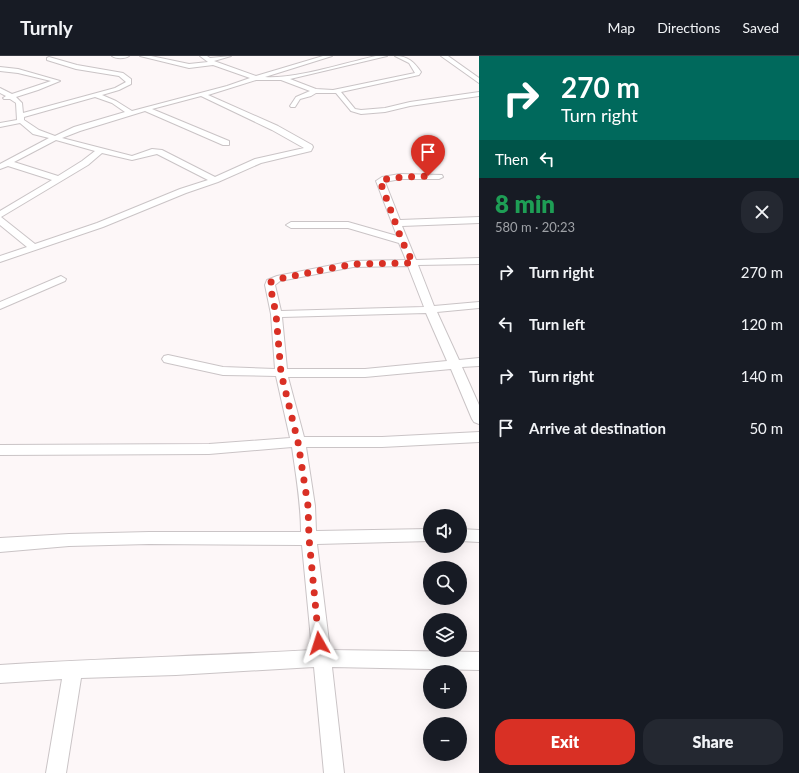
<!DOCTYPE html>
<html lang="en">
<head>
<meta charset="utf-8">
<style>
  :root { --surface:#171b24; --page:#242831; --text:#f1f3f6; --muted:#9ea1a6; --line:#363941; --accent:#d93025 }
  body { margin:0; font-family:Lato,sans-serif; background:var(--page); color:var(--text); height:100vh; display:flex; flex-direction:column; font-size:15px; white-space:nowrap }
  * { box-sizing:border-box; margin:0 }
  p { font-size:13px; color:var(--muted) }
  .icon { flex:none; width:22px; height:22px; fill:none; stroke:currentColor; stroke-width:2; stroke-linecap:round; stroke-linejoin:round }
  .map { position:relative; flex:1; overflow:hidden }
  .sheet { display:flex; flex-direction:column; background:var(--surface); width:320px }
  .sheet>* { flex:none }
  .top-card { background:#00695c; color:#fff; overflow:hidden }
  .controls { position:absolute; left:423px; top:453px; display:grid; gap:8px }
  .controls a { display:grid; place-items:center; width:44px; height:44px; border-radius:50%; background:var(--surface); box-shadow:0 4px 16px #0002; font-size:20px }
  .pin { position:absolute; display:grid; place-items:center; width:34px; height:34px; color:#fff; margin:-41px -17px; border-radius:50% 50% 50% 0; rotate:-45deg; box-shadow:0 0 4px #0007 }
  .pin .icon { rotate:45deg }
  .me { position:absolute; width:44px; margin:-22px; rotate:354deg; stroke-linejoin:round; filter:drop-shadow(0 0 3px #0008) }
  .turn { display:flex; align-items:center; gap:14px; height:84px; padding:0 16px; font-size:18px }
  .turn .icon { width:52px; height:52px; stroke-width:2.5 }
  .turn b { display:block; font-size:28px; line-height:34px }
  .then { display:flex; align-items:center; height:38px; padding:0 16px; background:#0003; gap:8px; font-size:15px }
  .round { display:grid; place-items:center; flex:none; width:42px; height:42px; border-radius:16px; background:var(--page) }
  .overview { display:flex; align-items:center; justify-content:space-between; height:68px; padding:0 16px }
  h1 { font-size:24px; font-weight:800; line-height:30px; color:#1e9e55 }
  .action { display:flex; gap:8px; margin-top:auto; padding:8px 16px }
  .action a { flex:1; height:46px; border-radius:16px; background:var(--accent); color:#fff; font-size:16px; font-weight:800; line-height:46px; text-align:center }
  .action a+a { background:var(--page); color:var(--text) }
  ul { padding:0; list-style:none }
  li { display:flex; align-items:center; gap:12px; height:52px; padding:0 16px }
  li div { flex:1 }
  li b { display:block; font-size:15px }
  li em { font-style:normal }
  header { display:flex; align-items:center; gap:24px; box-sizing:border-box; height:56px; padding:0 20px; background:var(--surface); border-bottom:1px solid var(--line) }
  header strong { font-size:19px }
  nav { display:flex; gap:22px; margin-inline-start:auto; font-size:14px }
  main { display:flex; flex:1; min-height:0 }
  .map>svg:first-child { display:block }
</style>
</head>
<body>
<header>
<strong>Turnly</strong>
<nav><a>Map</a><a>Directions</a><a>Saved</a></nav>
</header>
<main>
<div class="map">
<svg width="479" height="717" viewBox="0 0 479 717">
  <rect width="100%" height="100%" fill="#fdf7f8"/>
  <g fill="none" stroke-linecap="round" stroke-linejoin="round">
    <g stroke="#cac4c6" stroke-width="2">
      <path id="minor" d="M 112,0 L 129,0 C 125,3 116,3 112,0 Z
        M 140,0 L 151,0 L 189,8 L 208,6 L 200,0 L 207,0 L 210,2 L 231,0 L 214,5 L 256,20 L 323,0 L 332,0 L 265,21 C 297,23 344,7 376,0 L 387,0 L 290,23 L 316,33 L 333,34 L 415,17 L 409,7 L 395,0 C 408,0 414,6 421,16 L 419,19 L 341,36 L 355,53 L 361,54 L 385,52 L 410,46 L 479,36 L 479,40 L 410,50 L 385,56 L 361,58 L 351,55 L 336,37 L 316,37 L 311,40 L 300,43 L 295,51 L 291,51 L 290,50 L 296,41 L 310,35 L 281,24 L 256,24 L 208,39 L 278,70 L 312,89 L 313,91 L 311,95 L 261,107 L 218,126 L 186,137 L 103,171 L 0,206 L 0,200 L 27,191 L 0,169 L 0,155 L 52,124 L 8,110 L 0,113 L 0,108 L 49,82 L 33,78 L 20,67 L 0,71 L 0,67 L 17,64 L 16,47 L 10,43 L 4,43 L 3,42 L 6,40 L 0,37 L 0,32 L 12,38 L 51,25 L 18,17 L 0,15 L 0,11 L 18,13 L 60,25 L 38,34 L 16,41 L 22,47 L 23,57 L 115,32 L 126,26 L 119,20 L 76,13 L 47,4 L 47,2 L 49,1 L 77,9 L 123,17 L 131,23 L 131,28 L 119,34 L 102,39 L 116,45 L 132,55 L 227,30 L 250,22 L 213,9 L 189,12 ZM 201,40 L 272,74 L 304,92 L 255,103 L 215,121 L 162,94 L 152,93 L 132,100 L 62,82 L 80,75 L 145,55 L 223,89 L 229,89 L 229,85 L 152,53 ZM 95,41 L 112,47 L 125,56 L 74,71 L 55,80 L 39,74 L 24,64 L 24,61 ZM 56,84 L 95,95 L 82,105 L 58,120 L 14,106 ZM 102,97 L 132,104 L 157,98 L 208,124 L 180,133 L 97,167 L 35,188 L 1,161 L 88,109 Z
        M 441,0 L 448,0 L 479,22 L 479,27 Z
        M 400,118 L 442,119 L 443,121 L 439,123 L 400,123 L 385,126 L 400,164 L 479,161 L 479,167 L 402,170 L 416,204 L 479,202 L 479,208 L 418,209 L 434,250 L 479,246 L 479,252 L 437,256 L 459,304 L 479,302 L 479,310 L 462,311 L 479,349 L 479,368 L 474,366 L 472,363 L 451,313 L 365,321 L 288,321 L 304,381 L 382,381 L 479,376 L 479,386 L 382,391 L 306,391 L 315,450 L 316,475 L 430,473 L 430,485 L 317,488 L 330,594 L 479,596 L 479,614 L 332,611 L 344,717 L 324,717 L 314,611 L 176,619 L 81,622 L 66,717 L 46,717 L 62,623 L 0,627 L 0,609 C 104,602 208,600 312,594 L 302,489 L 149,488 L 69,490 L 0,496 L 0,482 L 69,478 L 149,476 L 301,476 C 301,447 296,420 292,391 L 209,398 L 0,399 L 0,389 L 209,388 L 290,382 L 276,320 L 223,319 L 168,307 L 164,306 L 162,303 L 164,300 L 168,299 L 223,311 L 275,313 L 271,258 L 265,229 L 267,224 L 277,220 L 353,205 L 406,204 L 399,187 L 348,172 L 291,172 L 286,169 L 291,166 L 348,166 L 397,180 L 376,125 L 382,121 ZM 408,210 L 424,251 L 281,255 L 275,229 L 280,225 L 353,211 ZM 426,257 L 447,305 L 365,313 L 287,313 L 282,261 Z
        M 61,220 L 66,223 L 65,225 L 0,253 L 0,246 Z
        M 460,473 L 479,474 L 479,486 L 460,485 Z"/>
    </g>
    <use href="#minor" fill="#fff" fill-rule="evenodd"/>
  </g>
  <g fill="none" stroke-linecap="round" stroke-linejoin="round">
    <path stroke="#d93025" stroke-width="7" stroke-dasharray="0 12.6" d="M 319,587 L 309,482 L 308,450 L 298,386 L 281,317 L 276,258 L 270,229 L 271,226 L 278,223 L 353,208 L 413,207 L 402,185 L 380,125 L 390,122 L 428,120"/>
  </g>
</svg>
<div class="controls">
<a><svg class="icon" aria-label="sound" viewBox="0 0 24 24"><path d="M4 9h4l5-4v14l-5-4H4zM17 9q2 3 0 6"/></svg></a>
<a><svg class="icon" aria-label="search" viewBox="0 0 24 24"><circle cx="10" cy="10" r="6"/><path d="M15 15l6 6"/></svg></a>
<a><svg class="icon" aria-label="layers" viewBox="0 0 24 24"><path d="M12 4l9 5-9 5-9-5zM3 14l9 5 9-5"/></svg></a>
<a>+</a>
<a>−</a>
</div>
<div class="pin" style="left:428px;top:120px;background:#d93025"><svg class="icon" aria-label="arrive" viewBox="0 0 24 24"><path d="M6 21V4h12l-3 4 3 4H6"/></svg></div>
<svg class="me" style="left:319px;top:587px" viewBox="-20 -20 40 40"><path d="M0-17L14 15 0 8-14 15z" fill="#d93025" stroke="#fff" stroke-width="4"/></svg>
</div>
<section class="sheet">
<div class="top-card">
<div class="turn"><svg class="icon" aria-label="right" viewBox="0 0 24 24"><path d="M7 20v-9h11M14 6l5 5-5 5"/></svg><div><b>270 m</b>Turn right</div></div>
<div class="then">Then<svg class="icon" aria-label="left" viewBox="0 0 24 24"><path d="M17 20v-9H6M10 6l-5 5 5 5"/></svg></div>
</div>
<div class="overview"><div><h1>8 min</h1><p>580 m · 20:23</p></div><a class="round"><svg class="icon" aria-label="close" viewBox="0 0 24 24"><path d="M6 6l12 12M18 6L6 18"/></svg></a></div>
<ul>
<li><svg class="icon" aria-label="right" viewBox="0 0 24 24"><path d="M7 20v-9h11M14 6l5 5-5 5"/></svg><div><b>Turn right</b></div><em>270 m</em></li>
<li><svg class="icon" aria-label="left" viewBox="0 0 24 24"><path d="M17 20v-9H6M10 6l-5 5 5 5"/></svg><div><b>Turn left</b></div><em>120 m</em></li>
<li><svg class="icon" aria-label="right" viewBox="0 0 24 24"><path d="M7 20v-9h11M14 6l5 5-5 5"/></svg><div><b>Turn right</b></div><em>140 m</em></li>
<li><svg class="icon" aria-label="arrive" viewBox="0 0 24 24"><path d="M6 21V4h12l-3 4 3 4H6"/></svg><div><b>Arrive at destination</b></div><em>50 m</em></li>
</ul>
<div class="action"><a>Exit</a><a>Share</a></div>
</section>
</main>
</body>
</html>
